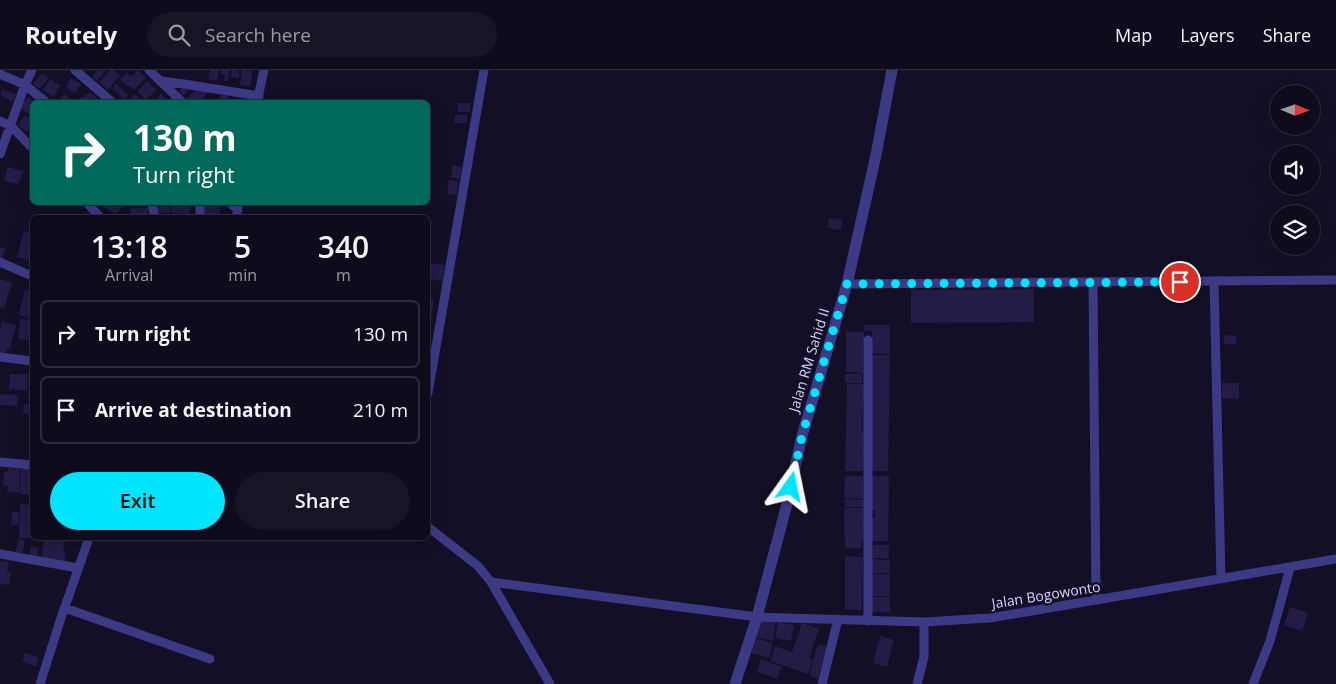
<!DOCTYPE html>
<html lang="en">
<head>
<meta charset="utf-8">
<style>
  :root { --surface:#0e0b1c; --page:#171425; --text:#f1f3f6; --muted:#9b9ba3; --line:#2e2b3b; --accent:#00e5ff }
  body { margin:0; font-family:"Open Sans",sans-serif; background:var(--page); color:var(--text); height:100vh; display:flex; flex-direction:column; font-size:19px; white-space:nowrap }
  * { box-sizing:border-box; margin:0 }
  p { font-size:16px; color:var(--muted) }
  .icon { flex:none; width:28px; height:28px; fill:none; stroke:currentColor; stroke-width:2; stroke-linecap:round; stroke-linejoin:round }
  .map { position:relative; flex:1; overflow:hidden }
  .drawer { position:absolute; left:30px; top:145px; width:400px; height:325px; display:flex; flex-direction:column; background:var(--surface); border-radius:8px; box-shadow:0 5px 20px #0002,0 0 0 1px var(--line) }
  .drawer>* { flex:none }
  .guide { position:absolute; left:30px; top:30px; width:400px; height:105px; border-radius:8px; box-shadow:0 5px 20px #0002,0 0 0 1px var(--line); background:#00695c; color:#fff; overflow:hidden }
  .needle { width:32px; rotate:92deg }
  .fabs { position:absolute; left:1270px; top:15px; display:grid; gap:10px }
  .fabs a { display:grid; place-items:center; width:50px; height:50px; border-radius:50%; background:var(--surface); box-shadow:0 5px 20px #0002,0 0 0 1px var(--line); font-size:25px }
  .pin { position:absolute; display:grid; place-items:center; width:42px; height:42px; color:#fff; margin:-21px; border:2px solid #fff; border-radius:50%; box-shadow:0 1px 5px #0007 }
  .me { position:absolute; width:55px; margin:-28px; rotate:12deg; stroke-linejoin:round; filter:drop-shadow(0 0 4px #0008) }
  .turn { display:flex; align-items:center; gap:18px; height:105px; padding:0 20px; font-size:22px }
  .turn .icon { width:65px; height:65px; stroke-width:2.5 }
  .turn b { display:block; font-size:35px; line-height:42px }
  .eta { display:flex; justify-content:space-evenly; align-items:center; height:85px; text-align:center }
  .eta b { font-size:30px; font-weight:600; line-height:35px }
  .button { display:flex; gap:10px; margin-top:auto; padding:10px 20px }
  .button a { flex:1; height:58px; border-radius:30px; background:var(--accent); color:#111; font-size:20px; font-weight:600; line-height:58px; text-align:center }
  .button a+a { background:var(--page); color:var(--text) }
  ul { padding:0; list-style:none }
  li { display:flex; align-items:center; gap:15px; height:68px; margin:0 10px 8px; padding:0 10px; border:2px solid var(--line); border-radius:8px }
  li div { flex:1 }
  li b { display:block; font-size:19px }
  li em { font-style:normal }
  header { display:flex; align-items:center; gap:30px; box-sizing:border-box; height:70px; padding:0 25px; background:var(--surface); border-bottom:1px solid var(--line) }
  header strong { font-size:24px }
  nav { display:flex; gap:28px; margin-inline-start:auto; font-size:18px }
  .search { width:350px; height:45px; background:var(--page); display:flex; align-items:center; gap:12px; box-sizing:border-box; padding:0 18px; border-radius:28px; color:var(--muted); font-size:19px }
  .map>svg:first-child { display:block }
</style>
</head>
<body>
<header>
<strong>Routely</strong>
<div class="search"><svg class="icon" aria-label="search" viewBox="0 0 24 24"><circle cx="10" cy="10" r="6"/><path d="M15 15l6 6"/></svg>Search here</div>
<nav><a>Map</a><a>Layers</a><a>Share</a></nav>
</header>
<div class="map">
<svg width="1336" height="614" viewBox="0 0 1336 614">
  <rect width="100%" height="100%" fill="#130f26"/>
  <path fill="#241b47" d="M 98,0 L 106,1 L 97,11 L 92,7 Z
    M 110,0 L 113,0 L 120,6 L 108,20 L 99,12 Z
    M 138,0 L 146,8 L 134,20 L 120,10 L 127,2 L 131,7 Z
    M 210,0 L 219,0 L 217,11 L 208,9 Z
    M 221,0 L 230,0 L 228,11 L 224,11 L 225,5 L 221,4 Z
    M 232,0 L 239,1 L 239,8 L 231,7 Z
    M 242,0 L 252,1 L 250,16 L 240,15 Z
    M 42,3 L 49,8 L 39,19 L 33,14 Z
    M 70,8 L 81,14 L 75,23 L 66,18 Z
    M 50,9 L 60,15 L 54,27 L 42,20 Z
    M 147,11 L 156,20 L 146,30 L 137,21 Z
    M 116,13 L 128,25 L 125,30 L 112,19 Z
    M 184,15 L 189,19 L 184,26 L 179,22 Z
    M 2,19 L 16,24 L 13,32 L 0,25 Z
    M 195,19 L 208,22 L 200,32 L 187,32 L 185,31 Z
    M 90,22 L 100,31 L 99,32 L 83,32 L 79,29 Z
    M 224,23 L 233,31 L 231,32 L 222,32 L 218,29 Z
    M 64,24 L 74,32 L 57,32 Z
    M 135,24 L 142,30 L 139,32 L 127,32 Z
    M 161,24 L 167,29 L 164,32 L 155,32 L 154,31 Z
    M 28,27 L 35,32 L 32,32 L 32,38 L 28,44 L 19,37 Z
    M 458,33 L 470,33 L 470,42 L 458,42 Z
    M 26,45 L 32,51 L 32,57 L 27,63 L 17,54 Z
    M 455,45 L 467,45 L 467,53 L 454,53 Z
    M 453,95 L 462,97 L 460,109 L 451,107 Z
    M 7,97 L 24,101 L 18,114 L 4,111 Z
    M 449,110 L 458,111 L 457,125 L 447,124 Z
    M 108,132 L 121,132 L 124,135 L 116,144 L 103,137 Z
    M 158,132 L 170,132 L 170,143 L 157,143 Z
    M 172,132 L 191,132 L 190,144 L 171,143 Z
    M 203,132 L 220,132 L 220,145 L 202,144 Z
    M 130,138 L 148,138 L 148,148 L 130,148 Z
    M 160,144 L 177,145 L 177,148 L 159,148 Z
    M 829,148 L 842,150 L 841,160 L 827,158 Z
    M 24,161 L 32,163 L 32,191 L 17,187 Z
    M 0,177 L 6,179 L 1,190 L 0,189 Z
    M 428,193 L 444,195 L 443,211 L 428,209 Z
    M 0,209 L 12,213 L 4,238 L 0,237 Z
    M 25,219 L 32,221 L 32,249 L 19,245 Z
    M 1034,219 L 1034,252 L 911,253 L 911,220 Z
    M 428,229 L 434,230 L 431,251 L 428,251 Z
    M 20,249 L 32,250 L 32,272 L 29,272 L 29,270 L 18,269 Z
    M 2,252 L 16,255 L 10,279 L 7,278 L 5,285 L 0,284 L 0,261 Z
    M 864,255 L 890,255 L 890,284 L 872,283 L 872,261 L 864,261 Z
    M 846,262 L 864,262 L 864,273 L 863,273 L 863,303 L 846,302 Z
    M 1224,265 L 1236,266 L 1236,274 L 1224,274 Z
    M 872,285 L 890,285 L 888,401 L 871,401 Z
    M 29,298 L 32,299 L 32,326 L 28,326 Z
    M 10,304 L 28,304 L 27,321 L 9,319 Z
    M 845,304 L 862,304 L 862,313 L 845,313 Z
    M 1222,313 L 1239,313 L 1239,329 L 1222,328 Z
    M 847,314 L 864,314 L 862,361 L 864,361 L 863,401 L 845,401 Z
    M 0,324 L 18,325 L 17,336 L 0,335 Z
    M 24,334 L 32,334 L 32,344 L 23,343 Z
    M 8,398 L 20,399 L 19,423 L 7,422 L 8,416 L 3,416 L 4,402 L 8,402 Z
    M 21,398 L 32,399 L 32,425 L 20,424 Z
    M 845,406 L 863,406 L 863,429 L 844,428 Z
    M 872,406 L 889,406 L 888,471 L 872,471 L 872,448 L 875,448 L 875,440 L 871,440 Z
    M 845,429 L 864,430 L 863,437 L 845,437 Z
    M 20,434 L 32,435 L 32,468 L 19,468 Z
    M 844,438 L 864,438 L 863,469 L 862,469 L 861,478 L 845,478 Z
    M 12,442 L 19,442 L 18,455 L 11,455 Z
    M 44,468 L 65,468 L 63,482 L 66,483 L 64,495 L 41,491 Z
    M 18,469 L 25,470 L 22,486 L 15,485 Z
    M 873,475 L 889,475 L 889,488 L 873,488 Z
    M 31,476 L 39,477 L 37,489 L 29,488 Z
    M 845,486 L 863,487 L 862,540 L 845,540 Z
    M 871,489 L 890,490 L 890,503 L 871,503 Z
    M 0,491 L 9,492 L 7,502 L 11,503 L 9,515 L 0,514 Z
    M 870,504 L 890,504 L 890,526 L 871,526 Z
    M 870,527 L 890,527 L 890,542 L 870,542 Z
    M 1290,537 L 1308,543 L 1302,561 L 1284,555 Z
    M 759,548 L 776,551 L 773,571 L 755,567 Z
    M 778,552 L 794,555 L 791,571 L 775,568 Z
    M 802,553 L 819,559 L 809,588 L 813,590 L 808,604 L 770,591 L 775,576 L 792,582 Z
    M 880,566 L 894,570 L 887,597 L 873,593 Z
    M 755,568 L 773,573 L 769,588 L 751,583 Z
    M 818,574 L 827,576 L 818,608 L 809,606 Z
    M 25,582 L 39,588 L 36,597 L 22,591 Z
    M 761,589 L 782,597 L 777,609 L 757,602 Z"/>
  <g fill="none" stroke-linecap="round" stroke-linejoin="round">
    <path stroke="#3d3a85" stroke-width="9" d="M 75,0 L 112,32
      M 149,0 L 182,32
      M 0,4 L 25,15 L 46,32
      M 160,11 L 184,14 L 259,26
      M 257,32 L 264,0
      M 0,51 L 11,56 L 32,78
      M 0,84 L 25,15 L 32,0
      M 86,132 L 101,148
      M 151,132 L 154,142 L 154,148
      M 229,132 L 238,140
      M 200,148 L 200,132
      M 236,148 L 239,132
      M 0,192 L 32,206
      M 1214,211 L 1221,509
      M 1093,212 L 1096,530
      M 847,214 L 1336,210
      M 0,287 L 32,291
      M 428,323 L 484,0
      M 0,392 L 32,395
      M 428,457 L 478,496 L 491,512 L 550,614
      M 0,484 L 78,498
      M 491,512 L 757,547 L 924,552 L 990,548 L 1336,489
      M 65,538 L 210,589
      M 868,551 L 868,270
      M 40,614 L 60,551 L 89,468
      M 822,614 L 838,549
      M 917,614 L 924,587 L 924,552
      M 1253,614 L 1270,571 L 1290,498"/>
    <path stroke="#3d3a85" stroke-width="11" d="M 735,614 L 757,547 L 787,434 L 802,366 L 847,214 L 876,85 L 892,0"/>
  </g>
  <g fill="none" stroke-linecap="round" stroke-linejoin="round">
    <path stroke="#00e5ff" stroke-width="9" stroke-dasharray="0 16.2" d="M 791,417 L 802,366 L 847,214 L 1180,212"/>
  </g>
  <g text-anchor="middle" stroke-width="5" stroke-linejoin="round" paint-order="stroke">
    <g font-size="14" fill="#d9d4ff" stroke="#130f26">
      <text transform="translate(809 290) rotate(-73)" y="5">Jalan RM Sahid II</text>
      <text transform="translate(1046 525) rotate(-9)" y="5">Jalan Bogowonto</text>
    </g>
  </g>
</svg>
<div class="fabs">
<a><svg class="needle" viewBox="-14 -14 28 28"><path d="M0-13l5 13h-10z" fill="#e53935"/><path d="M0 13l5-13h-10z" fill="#9b9ba3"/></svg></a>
<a><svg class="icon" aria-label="sound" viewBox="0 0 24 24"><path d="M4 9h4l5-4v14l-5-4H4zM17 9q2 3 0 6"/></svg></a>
<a><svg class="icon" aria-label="layers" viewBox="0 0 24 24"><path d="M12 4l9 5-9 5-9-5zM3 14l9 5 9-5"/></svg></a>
</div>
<div class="pin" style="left:1180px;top:212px;background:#d93025"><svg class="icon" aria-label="arrive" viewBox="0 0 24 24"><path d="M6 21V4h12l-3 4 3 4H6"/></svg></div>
<svg class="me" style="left:791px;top:417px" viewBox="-20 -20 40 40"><path d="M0-17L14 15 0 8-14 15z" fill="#00e5ff" stroke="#fff" stroke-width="4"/></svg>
<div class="guide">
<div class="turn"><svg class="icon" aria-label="right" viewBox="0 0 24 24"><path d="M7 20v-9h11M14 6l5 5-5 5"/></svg><div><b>130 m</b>Turn right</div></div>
</div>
<section class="drawer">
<div class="eta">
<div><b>13:18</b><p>Arrival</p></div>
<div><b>5</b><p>min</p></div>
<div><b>340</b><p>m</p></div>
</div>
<ul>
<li><svg class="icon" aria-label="right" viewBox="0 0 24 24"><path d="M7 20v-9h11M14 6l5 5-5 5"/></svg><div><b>Turn right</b></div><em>130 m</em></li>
<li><svg class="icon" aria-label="arrive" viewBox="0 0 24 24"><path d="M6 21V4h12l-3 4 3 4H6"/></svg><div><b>Arrive at destination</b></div><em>210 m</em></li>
</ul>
<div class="button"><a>Exit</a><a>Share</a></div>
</section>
</div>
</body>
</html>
